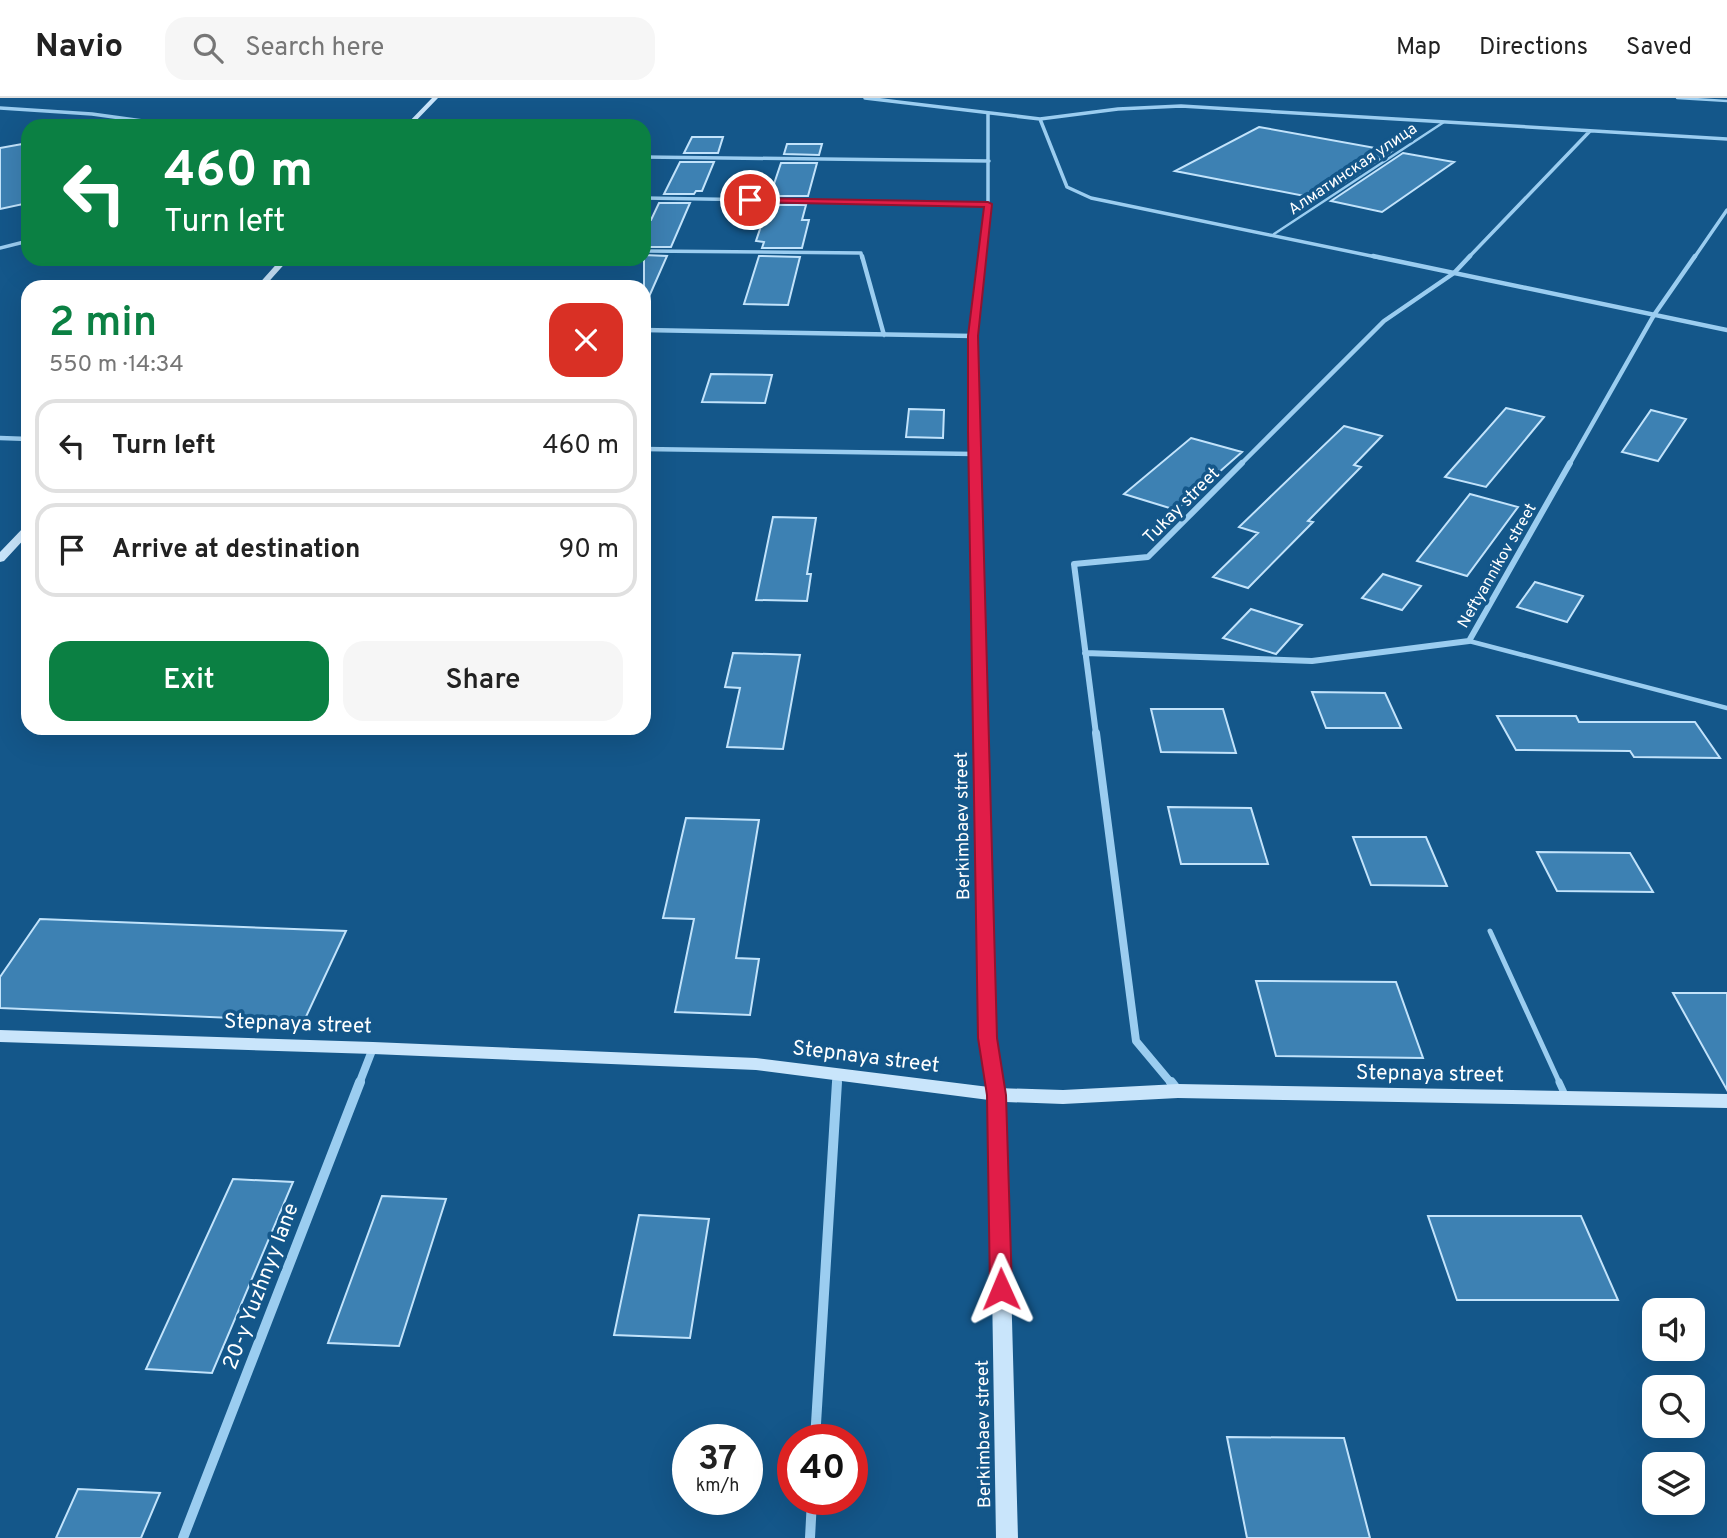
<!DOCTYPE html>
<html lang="en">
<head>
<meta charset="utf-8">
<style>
  :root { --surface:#fff; --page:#f6f6f6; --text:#222; --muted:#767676; --line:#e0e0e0; --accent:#0b8043 }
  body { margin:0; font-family:Overpass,sans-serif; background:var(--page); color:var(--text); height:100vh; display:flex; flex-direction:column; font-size:26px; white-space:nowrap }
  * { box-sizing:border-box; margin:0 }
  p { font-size:23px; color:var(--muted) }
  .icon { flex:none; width:38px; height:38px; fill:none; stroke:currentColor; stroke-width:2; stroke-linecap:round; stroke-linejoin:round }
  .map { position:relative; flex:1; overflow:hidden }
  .drawer { position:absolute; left:21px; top:182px; width:630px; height:455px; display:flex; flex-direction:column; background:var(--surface); border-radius:21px; box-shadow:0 7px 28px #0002 }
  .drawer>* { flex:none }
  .hud { position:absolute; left:21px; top:21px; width:630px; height:147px; border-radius:21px; box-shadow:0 7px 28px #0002; background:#0b8043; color:#fff; overflow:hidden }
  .fabs { position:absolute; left:1642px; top:1200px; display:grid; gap:14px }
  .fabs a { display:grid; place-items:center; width:63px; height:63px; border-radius:14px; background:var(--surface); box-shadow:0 7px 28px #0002; font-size:35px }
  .speed { position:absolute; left:672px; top:1326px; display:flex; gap:14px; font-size:35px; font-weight:700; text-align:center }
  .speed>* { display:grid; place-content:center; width:91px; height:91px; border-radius:50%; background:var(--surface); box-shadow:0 7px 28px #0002; line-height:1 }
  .speed small { font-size:18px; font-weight:400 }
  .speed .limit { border:10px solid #d22; background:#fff; color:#111 }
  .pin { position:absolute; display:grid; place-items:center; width:60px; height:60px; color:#fff; margin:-30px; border:4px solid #fff; border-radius:50%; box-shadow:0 2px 7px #0007 }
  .me { position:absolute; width:77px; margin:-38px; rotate:359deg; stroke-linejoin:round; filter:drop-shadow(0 0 5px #0008) }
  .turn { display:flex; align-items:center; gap:24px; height:147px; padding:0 28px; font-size:32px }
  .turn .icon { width:91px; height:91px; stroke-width:2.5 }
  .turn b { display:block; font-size:49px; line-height:60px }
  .round { display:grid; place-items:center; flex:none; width:74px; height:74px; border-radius:21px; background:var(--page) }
  .summary { display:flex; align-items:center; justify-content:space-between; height:119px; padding:0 28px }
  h1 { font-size:42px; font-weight:600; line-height:52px; color:var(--accent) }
  .cta { display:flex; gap:14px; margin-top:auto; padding:14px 28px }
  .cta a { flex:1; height:80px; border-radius:21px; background:var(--accent); color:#fff; font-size:28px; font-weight:600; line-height:80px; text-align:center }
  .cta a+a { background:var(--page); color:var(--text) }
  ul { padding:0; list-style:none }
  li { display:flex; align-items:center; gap:21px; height:94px; margin:0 14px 10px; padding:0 14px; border:4px solid var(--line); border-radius:21px }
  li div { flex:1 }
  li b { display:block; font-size:26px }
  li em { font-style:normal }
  header { display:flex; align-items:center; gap:42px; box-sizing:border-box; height:98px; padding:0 35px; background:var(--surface); border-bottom:2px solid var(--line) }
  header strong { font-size:33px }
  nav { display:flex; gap:38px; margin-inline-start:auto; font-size:24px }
  .search { width:490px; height:63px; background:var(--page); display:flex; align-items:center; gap:18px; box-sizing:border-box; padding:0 24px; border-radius:21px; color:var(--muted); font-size:26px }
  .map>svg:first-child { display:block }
</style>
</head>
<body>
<header>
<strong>Navio</strong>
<div class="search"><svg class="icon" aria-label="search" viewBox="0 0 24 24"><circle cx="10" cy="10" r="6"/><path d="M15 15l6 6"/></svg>Search here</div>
<nav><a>Map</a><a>Directions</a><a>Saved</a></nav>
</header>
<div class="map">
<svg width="1727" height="1440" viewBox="0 0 1727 1440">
  <rect width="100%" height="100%" fill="#14578a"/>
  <path fill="#3d81b3" stroke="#c2e3fb" stroke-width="2" d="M 1259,29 L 1392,53 L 1320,101 L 1175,73 Z
    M 692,39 L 723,39 L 718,55 L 684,55 Z
    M 28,45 L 28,105 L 0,111 L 0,50 Z
    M 787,46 L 822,46 L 819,57 L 784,56 Z
    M 1403,55 L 1454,64 L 1382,114 L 1331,103 Z
    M 680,64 L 714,64 L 702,93 L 696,93 L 694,96 L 664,96 Z
    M 781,65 L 817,65 L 808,98 L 770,98 Z
    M 659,105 L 690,105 L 671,149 L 644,149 L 644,122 L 651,122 Z
    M 768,107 L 806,107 L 802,122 L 809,122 L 802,150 L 762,150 L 764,144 L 756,143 Z
    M 644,157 L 667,158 L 644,210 Z
    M 759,158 L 800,159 L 788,207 L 744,206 Z
    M 711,276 L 772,277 L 765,305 L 702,304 Z
    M 1506,310 L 1544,319 L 1486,389 L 1445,379 Z
    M 909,311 L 944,312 L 943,340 L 906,339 Z
    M 1651,312 L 1686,321 L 1658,363 L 1622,354 Z
    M 1344,328 L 1382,338 L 1354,367 L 1361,369 L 1308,423 L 1313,424 L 1248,490 L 1213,479 L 1258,435 L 1239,429 Z
    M 1191,340 L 1242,354 L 1176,412 L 1124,396 Z
    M 1470,396 L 1518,409 L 1467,478 L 1417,463 Z
    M 773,419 L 816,420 L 807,476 L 811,476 L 807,503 L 756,502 Z
    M 1383,476 L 1421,488 L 1402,512 L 1362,500 Z
    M 1535,484 L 1583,498 L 1567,524 L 1517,509 Z
    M 1251,511 L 1302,527 L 1276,556 L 1223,540 Z
    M 733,555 L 800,557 L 783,651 L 727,649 L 740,590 L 725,589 Z
    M 1312,594 L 1385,595 L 1401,630 L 1326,630 Z
    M 1151,611 L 1223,611 L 1236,655 L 1161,654 Z
    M 1497,618 L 1576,618 L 1579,624 L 1695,624 L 1720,660 L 1634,659 L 1630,653 L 1516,652 Z
    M 1168,709 L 1251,710 L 1268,766 L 1181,766 Z
    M 686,720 L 759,722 L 736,860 L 759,861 L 750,917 L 675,914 L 694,821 L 663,820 Z
    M 1353,739 L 1426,739 L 1447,788 L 1371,787 Z
    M 1537,754 L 1630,755 L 1653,794 L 1557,793 Z
    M 40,821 L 346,833 L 304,923 L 0,910 L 0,879 Z
    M 1256,883 L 1396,884 L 1423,960 L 1276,958 Z
    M 1673,895 L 1727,895 L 1727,992 Z
    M 233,1081 L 293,1084 L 212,1275 L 146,1271 Z
    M 382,1098 L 446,1101 L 399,1248 L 328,1245 Z
    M 639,1117 L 709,1121 L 690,1240 L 614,1237 Z
    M 1428,1118 L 1581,1118 L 1618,1202 L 1457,1202 Z
    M 1227,1339 L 1344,1340 L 1370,1440 L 1247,1440 Z
    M 78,1391 L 160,1395 L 141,1440 L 56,1440 Z"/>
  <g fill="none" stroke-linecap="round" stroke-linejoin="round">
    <path stroke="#9bcdf0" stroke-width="2.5" d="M 1677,0 L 1727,3
      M 1274,136 L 1444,24"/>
    <path stroke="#9bcdf0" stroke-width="4.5" d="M 1469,543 L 1727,610"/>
    <path stroke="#9bcdf0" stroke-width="5" d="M 1490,833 L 1560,986"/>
    <path stroke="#9bcdf0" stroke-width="7" d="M 1559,984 L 1565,997"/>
    <path stroke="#9bcdf0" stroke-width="3.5" d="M 865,0 L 1040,21 L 1067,89 L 1091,100 L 1381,160
      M 0,10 L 92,16 L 179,28
      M 1040,21 L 1118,11 L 1181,8 L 1727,41
      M 644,59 L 989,63
      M 644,100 L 988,106
      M 0,150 L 28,143
      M 644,153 L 861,155 L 862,160
      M 982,160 L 988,106 L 988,15
      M 1468,160 L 1590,33
      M 1694,160 L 1727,112"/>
    <path stroke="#9bcdf0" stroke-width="4.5" d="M 862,158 L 884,237
      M 1373,158 L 1727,232
      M 644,232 L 973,238
      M 0,340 L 28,341
      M 644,351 L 974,356
      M 976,367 L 973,238 L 982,158
      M 1240,367 L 1384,223 L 1454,175 L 1470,158
      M 1569,367 L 1654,217 L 1695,158"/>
    <path stroke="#9bcdf0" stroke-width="6" d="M 976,365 L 981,636
      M 1085,555 L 1312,563 L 1469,543 L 1570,365
      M 1096,636 L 1074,466 L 1148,459 L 1242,365"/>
    <path stroke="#9bcdf0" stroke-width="8" d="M 981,635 L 987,940 L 995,986
      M 1096,635 L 1136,943 L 1172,986
      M 359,986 L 373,950
      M 836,986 L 837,977"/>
    <path stroke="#9bcdf0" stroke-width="10" d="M 995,984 L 997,997
      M 1171,984 L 1178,993
      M 815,1342 L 837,984
      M 183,1440 L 360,984
      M 810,1440 L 812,1402"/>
    <path fill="#c9e5fb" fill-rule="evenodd" d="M 432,0 L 438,0 L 411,28 L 405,28 Z
      M 281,161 L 289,161 L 264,189 L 256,189 Z
      M 28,428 L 28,437 L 4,463 L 0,464 L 0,454 L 24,429 Z
      M 0,932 L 373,944 L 756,960 L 997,990 L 1063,992 L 1178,986 L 1727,996 L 1727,1010 L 1178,1000 L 1063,1006 L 1006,1004 L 1018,1440 L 996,1440 L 989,1002 L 756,972 L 373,956 L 0,944 Z"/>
  </g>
  <path fill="#e11d48" stroke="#92132f" stroke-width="2" d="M 750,100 L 988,104 L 992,106 L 978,238 L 997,940 L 1006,997 L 1012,1191 L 1009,1197 L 1001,1200 L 993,1197 L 990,1191 L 987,997 L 978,940 L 968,333 L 968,238 L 984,109 L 747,104 Z"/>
  <g text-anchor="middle" stroke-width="7" stroke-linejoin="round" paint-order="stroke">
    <g font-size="16" fill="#fff" stroke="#14578a">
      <text transform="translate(1352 70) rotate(-34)" y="6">Алматинская улица</text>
      <text transform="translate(1496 467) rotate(-60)" y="6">Neftyannikov street</text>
    </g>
    <g font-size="18" fill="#fff" stroke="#14578a">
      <text transform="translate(1181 407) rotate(-45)" y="6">Tukay street</text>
      <text transform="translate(962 728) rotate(-91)" y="6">Berkimbaev street</text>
      <text transform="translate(983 1336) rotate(-91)" y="6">Berkimbaev street</text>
    </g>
    <g font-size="21" fill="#fff" stroke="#14578a">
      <text transform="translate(298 925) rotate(2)" y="7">Stepnaya street</text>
      <text transform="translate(866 958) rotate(7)" y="7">Stepnaya street</text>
      <text transform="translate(1430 975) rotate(1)" y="7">Stepnaya street</text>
      <text transform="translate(260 1188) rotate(-69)" y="7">20-y Yuzhnyy lane</text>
    </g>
  </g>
</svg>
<div class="fabs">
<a><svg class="icon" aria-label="sound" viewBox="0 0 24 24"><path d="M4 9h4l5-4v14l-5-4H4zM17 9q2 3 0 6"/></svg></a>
<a><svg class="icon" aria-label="search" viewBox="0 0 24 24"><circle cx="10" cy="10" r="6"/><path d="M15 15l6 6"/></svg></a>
<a><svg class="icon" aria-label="layers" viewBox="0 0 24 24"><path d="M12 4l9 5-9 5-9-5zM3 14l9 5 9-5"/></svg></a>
</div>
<div class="speed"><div>37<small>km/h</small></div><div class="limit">40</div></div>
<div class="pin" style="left:750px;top:102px;background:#d93025"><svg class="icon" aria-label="arrive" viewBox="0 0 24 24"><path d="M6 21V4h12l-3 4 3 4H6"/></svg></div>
<svg class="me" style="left:1001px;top:1191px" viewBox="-20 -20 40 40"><path d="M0-17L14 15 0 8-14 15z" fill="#e11d48" stroke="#fff" stroke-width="4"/></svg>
<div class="hud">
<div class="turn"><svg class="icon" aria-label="left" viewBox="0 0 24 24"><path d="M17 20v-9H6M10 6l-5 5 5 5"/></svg><div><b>460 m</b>Turn left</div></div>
</div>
<section class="drawer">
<div class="summary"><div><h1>2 min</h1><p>550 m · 14:34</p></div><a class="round" style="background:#d93025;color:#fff"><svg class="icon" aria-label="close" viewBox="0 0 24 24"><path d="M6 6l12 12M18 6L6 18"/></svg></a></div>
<ul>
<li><svg class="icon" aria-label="left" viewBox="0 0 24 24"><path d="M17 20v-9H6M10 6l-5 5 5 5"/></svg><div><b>Turn left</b></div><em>460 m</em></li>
<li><svg class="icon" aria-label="arrive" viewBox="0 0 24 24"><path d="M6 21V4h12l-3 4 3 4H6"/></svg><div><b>Arrive at destination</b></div><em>90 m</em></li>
</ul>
<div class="cta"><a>Exit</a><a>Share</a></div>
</section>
</div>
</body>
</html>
